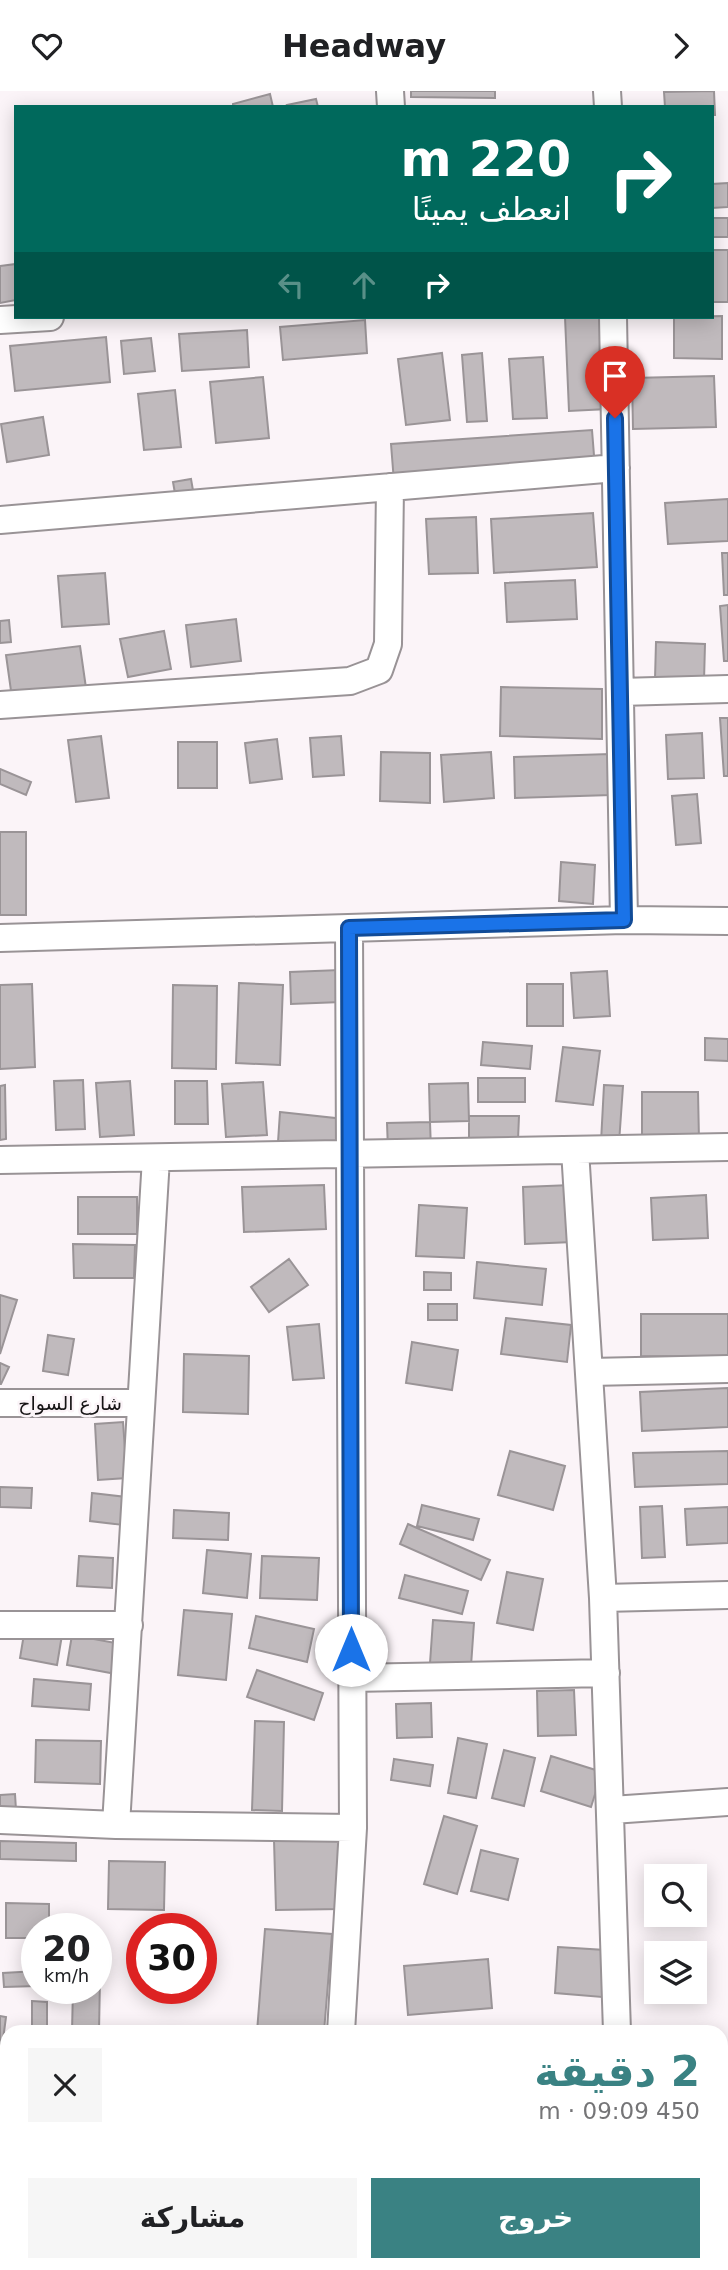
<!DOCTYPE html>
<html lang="ar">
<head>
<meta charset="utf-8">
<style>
  :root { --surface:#fff; --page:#f6f6f6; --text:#202124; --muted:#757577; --accent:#3a8283 }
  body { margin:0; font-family:"DejaVu Sans","Noto Sans Arabic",sans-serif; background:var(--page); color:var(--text); direction:rtl; height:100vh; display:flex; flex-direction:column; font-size:26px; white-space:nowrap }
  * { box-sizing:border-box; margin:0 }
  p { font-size:23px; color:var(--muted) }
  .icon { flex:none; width:38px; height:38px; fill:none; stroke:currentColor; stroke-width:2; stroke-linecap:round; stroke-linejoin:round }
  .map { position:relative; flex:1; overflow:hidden; direction:ltr }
  .details { position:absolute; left:0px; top:1934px; width:728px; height:247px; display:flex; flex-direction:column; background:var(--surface); border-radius:21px 21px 0 0; box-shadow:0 4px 18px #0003; direction:rtl }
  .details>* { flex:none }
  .top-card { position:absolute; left:14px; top:14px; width:700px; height:214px; border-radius:0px; box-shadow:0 4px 18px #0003; direction:rtl; background:#00695c; color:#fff; overflow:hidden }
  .buttons { position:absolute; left:644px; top:1773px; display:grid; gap:14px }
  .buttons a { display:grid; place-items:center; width:63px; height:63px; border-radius:0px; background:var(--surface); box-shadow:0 4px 18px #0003; font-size:35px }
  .speed { position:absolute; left:21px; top:1822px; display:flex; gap:14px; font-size:35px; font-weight:700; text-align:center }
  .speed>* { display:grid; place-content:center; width:91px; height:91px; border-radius:50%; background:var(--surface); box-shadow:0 4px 18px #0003; line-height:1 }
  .speed small { font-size:18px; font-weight:400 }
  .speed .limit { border:10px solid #d22; background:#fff; color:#111 }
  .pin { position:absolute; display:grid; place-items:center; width:60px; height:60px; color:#fff; margin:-72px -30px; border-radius:50% 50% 50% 0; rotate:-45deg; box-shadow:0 0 7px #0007 }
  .pin .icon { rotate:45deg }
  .me { position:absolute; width:77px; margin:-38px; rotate:0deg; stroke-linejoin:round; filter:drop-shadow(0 0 5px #0008) }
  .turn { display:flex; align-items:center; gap:24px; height:147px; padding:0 28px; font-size:32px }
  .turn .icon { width:91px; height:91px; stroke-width:2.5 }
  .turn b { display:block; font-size:49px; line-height:60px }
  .lanes { display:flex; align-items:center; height:66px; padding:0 28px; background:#0003; justify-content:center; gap:35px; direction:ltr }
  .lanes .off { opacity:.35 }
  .round { display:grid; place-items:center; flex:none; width:74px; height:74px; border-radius:0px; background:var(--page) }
  .overview { display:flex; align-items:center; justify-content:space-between; height:119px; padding:0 28px }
  h1 { font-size:42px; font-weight:700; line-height:52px; color:var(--accent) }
  .action { display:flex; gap:14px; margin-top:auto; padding:14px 28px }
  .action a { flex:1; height:80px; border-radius:0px; background:var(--accent); color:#fff; font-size:28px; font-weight:700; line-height:80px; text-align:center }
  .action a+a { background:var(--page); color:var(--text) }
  header { display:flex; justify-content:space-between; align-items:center; height:91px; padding:0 28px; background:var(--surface); font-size:32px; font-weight:700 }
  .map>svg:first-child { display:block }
</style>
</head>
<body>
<header><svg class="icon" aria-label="forward" viewBox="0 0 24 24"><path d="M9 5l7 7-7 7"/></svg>Headway<svg class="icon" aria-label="heart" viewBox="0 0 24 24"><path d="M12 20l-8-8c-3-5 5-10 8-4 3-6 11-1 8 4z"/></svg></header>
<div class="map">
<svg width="728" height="2179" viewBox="0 0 728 2179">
  <rect width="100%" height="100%" fill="#fbf4f8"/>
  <path fill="#c0babd" stroke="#9a9497" stroke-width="2" d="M 411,0 L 495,0 L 495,7 L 411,6 Z
    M 714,0 L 715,24 L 712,24 L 712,16 L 665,16 L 664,1 Z
    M 270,3 L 273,16 L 233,16 L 233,13 Z
    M 316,8 L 318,16 L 288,16 L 287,14 Z
    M 728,92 L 728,116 L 712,117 L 712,93 Z
    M 712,127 L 728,127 L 728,146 L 712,146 Z
    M 712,159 L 728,159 L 728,211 L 712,211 Z
    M 16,173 L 16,209 L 0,212 L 0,175 Z
    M 722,225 L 722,268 L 674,267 L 674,226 Z
    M 565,226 L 603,226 L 608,318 L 569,320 Z
    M 365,229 L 367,262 L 283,269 L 280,236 Z
    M 247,239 L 249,276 L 182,280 L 179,243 Z
    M 106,246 L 110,291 L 15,300 L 10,255 Z
    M 151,247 L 155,280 L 124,283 L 121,250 Z
    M 442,262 L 450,329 L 406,334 L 398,268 Z
    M 482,262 L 487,330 L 467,331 L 462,264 Z
    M 543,266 L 547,327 L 513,328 L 509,268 Z
    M 714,285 L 716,336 L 633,338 L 632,287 Z
    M 263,286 L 269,347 L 216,352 L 210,291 Z
    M 175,299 L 181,356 L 144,359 L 138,303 Z
    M 43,326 L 49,364 L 7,371 L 1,333 Z
    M 592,339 L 595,377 L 394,391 L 391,353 Z
    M 191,388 L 195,411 L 177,414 L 173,391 Z
    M 728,408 L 728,450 L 668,453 L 665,412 Z
    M 593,422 L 597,476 L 494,482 L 491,428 Z
    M 476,426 L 478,482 L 429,483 L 426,428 Z
    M 722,462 L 728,462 L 728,504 L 724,504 Z
    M 105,482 L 109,533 L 62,536 L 58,485 Z
    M 575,489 L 577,528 L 507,531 L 505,492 Z
    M 728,514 L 728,570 L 724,570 L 720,515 Z
    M 236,528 L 241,570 L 191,576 L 186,534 Z
    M 9,529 L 11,551 L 0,552 L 0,530 Z
    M 164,540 L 171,578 L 128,586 L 120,548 Z
    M 656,551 L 705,553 L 704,590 L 655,588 Z
    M 80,555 L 86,597 L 12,607 L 6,564 Z
    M 501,596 L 602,598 L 602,648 L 500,645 Z
    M 720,627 L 728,627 L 728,685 L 724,685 Z
    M 702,642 L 704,687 L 668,688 L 666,644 Z
    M 101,645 L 109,707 L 76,711 L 68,649 Z
    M 341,645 L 344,684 L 313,686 L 310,647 Z
    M 277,648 L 282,688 L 250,692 L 245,652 Z
    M 178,651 L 217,651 L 217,697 L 178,697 Z
    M 381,661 L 430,662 L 430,712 L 380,710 Z
    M 491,661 L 494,707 L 444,711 L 441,664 Z
    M 610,663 L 611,704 L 515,707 L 514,666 Z
    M 0,678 L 31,691 L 26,704 L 0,693 Z
    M 697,703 L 701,752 L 676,754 L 672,705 Z
    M 0,741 L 26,741 L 26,824 L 0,824 Z
    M 561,771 L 595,774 L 593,813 L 559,810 Z
    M 340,879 L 341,911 L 291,913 L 290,881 Z
    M 607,880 L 610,925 L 574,927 L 571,882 Z
    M 239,892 L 283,894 L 280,974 L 236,972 Z
    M 32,893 L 35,976 L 0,978 L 0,894 Z
    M 527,893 L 563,893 L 563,935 L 527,935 Z
    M 173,894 L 217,895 L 216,978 L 172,977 Z
    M 705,947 L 728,948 L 728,970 L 705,969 Z
    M 483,951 L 532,955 L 530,978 L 481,974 Z
    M 563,956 L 600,960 L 593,1014 L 556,1010 Z
    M 478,987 L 525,987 L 525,1011 L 478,1011 Z
    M 83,989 L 85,1038 L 56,1039 L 54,990 Z
    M 130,990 L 134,1044 L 100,1046 L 96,992 Z
    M 175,990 L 207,990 L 208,1033 L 175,1033 Z
    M 263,991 L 267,1044 L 226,1046 L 222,993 Z
    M 468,992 L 469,1030 L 430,1031 L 429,993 Z
    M 5,994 L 6,1048 L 0,1049 L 0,995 Z
    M 604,994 L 623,995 L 619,1052 L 601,1051 Z
    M 642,1001 L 698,1001 L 699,1049 L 642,1050 Z
    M 280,1021 L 344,1028 L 341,1058 L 278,1051 Z
    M 469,1025 L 519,1025 L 518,1049 L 469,1049 Z
    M 430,1031 L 431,1059 L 388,1059 L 387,1032 Z
    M 324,1094 L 326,1138 L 244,1141 L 242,1096 Z
    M 571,1094 L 573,1151 L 525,1153 L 523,1096 Z
    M 706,1104 L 708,1147 L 653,1149 L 651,1107 Z
    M 78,1106 L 137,1106 L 137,1143 L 78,1143 Z
    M 419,1114 L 467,1117 L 464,1167 L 416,1165 Z
    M 73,1153 L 135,1154 L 134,1187 L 74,1187 Z
    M 289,1168 L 308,1194 L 269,1221 L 251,1196 Z
    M 477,1171 L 546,1178 L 542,1214 L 474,1207 Z
    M 424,1181 L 451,1182 L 451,1199 L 424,1199 Z
    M 0,1204 L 17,1209 L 0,1263 Z
    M 428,1213 L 457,1213 L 457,1229 L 428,1229 Z
    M 641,1223 L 728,1223 L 728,1266 L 641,1265 Z
    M 506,1227 L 571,1234 L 567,1271 L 501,1263 Z
    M 319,1233 L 324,1287 L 293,1289 L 287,1236 Z
    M 48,1244 L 74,1248 L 68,1284 L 43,1280 Z
    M 412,1251 L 458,1259 L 452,1299 L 406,1292 Z
    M 184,1263 L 249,1265 L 248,1323 L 183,1321 Z
    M 0,1272 L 9,1276 L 1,1293 L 0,1293 Z
    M 728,1297 L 728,1336 L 642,1340 L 640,1301 Z
    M 123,1331 L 127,1387 L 98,1389 L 95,1333 Z
    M 510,1360 L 565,1375 L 553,1419 L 498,1404 Z
    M 728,1360 L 728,1393 L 635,1396 L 633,1362 Z
    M 0,1396 L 32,1397 L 31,1417 L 0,1416 Z
    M 92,1402 L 126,1406 L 123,1434 L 90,1430 Z
    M 422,1414 L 479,1428 L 473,1449 L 417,1435 Z
    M 662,1415 L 665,1466 L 642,1467 L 640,1416 Z
    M 728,1416 L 728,1452 L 687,1454 L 685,1418 Z
    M 174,1419 L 229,1422 L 228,1449 L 173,1447 Z
    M 408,1433 L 490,1469 L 481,1489 L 400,1453 Z
    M 207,1459 L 251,1463 L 247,1507 L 203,1502 Z
    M 79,1465 L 113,1467 L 112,1497 L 77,1495 Z
    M 262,1465 L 319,1467 L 317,1509 L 260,1507 Z
    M 507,1481 L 543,1488 L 533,1539 L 497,1532 Z
    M 405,1484 L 468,1500 L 462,1523 L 399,1507 Z
    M 184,1519 L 232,1523 L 226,1589 L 178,1584 Z
    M 256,1525 L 314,1538 L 307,1571 L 249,1557 Z
    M 433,1529 L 474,1532 L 471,1575 L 430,1572 Z
    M 25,1537 L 62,1544 L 57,1574 L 20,1567 Z
    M 72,1544 L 121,1553 L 116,1583 L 67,1574 Z
    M 257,1579 L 323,1602 L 314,1629 L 247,1606 Z
    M 34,1588 L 91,1593 L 89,1619 L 32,1615 Z
    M 574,1599 L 576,1644 L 538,1645 L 537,1600 Z
    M 431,1612 L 432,1646 L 397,1647 L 396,1613 Z
    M 255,1630 L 284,1631 L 282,1720 L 252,1719 Z
    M 458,1647 L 487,1653 L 476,1707 L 448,1702 Z
    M 36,1649 L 101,1650 L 100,1693 L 35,1691 Z
    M 504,1659 L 535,1667 L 524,1715 L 492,1707 Z
    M 551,1665 L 602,1681 L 591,1716 L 541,1700 Z
    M 394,1668 L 433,1674 L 430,1695 L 391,1689 Z
    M 15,1703 L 16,1719 L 0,1720 L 0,1704 Z
    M 444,1725 L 477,1735 L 457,1803 L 424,1793 Z
    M 339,1748 L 341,1818 L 276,1819 L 274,1749 Z
    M 0,1750 L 76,1752 L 76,1770 L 0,1768 Z
    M 481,1759 L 518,1768 L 508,1809 L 471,1800 Z
    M 109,1770 L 165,1771 L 164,1819 L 108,1818 Z
    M 6,1812 L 49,1813 L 49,1838 L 37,1838 L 37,1847 L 6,1847 Z
    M 265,1838 L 332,1843 L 324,1941 L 257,1941 Z
    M 558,1856 L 605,1859 L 602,1906 L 555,1902 Z
    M 488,1868 L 492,1917 L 408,1924 L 404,1875 Z
    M 37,1880 L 37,1895 L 4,1896 L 3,1882 Z
    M 96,1887 L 100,1887 L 99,1941 L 72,1941 L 73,1897 L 96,1897 Z
    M 32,1910 L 47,1911 L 47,1936 L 32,1936 Z
    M 0,1925 L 6,1926 L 1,1964 L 0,1964 Z
    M 196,2174 L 217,2174 L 217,2179 L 195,2179 Z
    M 235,2174 L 270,2174 L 270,2178 L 235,2176 Z
    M 311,2174 L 349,2174 L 350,2179 L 312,2179 Z
    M 370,2174 L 412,2174 L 412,2179 L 371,2179 Z
    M 420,2174 L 444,2174 L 445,2179 L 421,2179 Z"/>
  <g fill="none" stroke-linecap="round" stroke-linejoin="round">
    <g stroke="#999396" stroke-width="30">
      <path id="minor" d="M 390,0 L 391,16
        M 607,0 L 608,16
        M 613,226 L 624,829
        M 0,229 L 50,226
        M 0,429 L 616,377
        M 620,601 L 728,598
        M 0,614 L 350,590 L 379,579 L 388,553 L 390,396
        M 0,847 L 624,829 L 728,830
        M 575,1059 L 603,1507 L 617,1941
        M 0,1069 L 728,1056
        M 590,1281 L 728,1278
        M 0,1312 L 141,1312
        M 603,1507 L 728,1504
        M 0,1534 L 129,1534
        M 351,1587 L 606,1582
        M 612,1719 L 728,1711
        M 0,1729 L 116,1734 L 353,1737
        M 116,1734 L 156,1067
        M 341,1941 L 353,1737 L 349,837
        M 0,2000 L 7,2001
        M 721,2060 L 728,2060
        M 131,2179 L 131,2174"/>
    </g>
    <use href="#minor" stroke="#fff" stroke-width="26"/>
  </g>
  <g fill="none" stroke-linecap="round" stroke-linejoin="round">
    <g stroke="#114b97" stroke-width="18">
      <path id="route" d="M 351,1559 L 349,837 L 624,829 L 615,327"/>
    </g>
    <use href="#route" stroke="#1a73e8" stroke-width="12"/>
  </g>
  <g text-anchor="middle" stroke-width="5" stroke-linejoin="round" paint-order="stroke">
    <g font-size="19" fill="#151314" stroke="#fbf4f8">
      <text x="70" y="1319">شارع السواح</text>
    </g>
  </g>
</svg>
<div class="buttons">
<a><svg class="icon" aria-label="search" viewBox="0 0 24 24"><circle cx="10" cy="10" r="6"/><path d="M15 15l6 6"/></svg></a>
<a><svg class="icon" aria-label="layers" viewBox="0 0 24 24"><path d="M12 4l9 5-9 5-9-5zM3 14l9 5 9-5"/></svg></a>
</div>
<div class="speed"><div>20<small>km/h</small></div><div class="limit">30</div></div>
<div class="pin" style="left:615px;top:327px;background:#d93025"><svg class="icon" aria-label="arrive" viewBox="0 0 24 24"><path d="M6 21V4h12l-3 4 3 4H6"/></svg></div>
<svg class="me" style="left:351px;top:1559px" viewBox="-20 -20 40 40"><circle r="19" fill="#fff"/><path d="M0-13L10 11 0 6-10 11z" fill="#1a73e8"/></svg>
<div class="top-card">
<div class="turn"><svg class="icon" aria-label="right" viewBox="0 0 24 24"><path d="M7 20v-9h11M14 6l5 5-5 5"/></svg><div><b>220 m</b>انعطف يمينًا</div></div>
<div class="lanes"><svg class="icon off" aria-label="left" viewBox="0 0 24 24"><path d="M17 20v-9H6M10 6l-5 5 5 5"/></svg><svg class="icon off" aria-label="ahead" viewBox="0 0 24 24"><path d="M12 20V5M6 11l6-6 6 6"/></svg><svg class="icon" aria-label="right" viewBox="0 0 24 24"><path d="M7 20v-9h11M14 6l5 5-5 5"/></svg></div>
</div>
<section class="details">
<div class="overview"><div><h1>2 دقيقة</h1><p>450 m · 09:09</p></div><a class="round"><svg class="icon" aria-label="close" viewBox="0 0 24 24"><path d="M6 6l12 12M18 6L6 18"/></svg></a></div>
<div class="action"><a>خروج</a><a>مشاركة</a></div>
</section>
</div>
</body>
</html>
